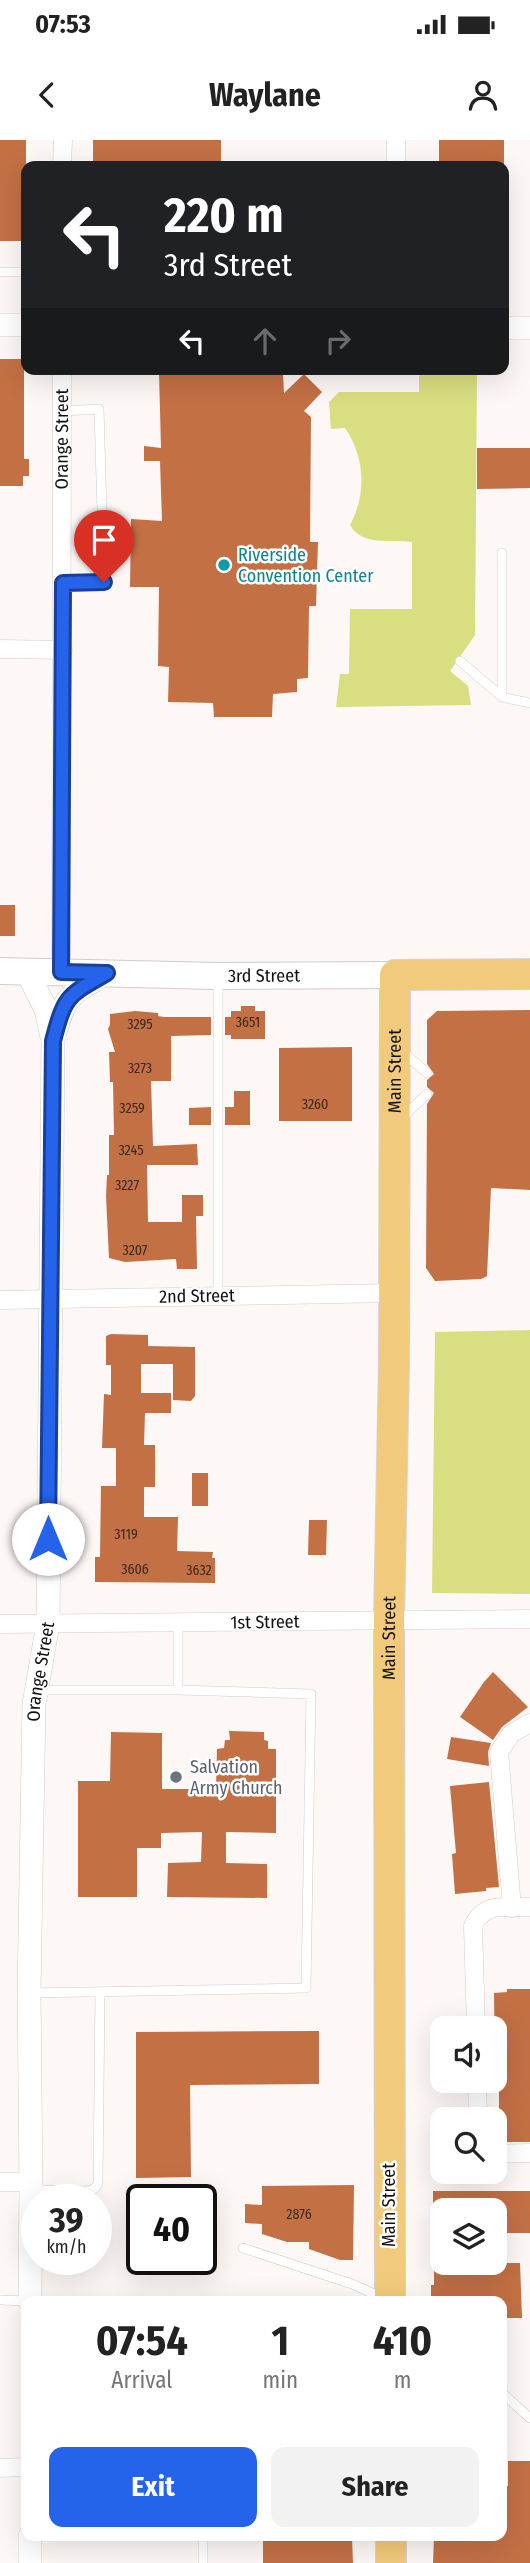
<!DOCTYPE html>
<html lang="en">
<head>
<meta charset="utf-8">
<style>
  :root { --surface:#fff; --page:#f2f2f2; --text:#222; --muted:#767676; --accent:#2563eb }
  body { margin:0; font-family:"Fira Sans Condensed",sans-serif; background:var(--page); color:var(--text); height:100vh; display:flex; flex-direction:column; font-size:26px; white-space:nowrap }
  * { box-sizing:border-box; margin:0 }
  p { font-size:23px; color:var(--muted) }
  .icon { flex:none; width:38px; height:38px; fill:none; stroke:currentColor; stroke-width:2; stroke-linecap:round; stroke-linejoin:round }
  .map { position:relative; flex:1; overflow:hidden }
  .sheet { position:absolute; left:21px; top:2156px; width:486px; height:245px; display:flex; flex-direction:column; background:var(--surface); border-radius:14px; box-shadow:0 7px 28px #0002 }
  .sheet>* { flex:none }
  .hud { position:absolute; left:21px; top:21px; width:488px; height:214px; border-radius:14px; box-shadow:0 7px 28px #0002; background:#202124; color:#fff; overflow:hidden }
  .controls { position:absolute; left:430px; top:1876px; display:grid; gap:14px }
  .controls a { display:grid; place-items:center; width:77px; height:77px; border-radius:14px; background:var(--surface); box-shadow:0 7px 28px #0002; font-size:35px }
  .speed { position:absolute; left:21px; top:2044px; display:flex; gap:14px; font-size:35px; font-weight:700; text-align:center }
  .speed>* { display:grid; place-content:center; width:91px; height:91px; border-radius:50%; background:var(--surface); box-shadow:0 7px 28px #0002; line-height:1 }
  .speed small { font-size:18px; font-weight:400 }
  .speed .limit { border:4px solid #111; border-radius:10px; background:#fff; color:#111 }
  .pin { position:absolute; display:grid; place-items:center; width:60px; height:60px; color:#fff; margin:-72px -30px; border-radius:50% 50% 50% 0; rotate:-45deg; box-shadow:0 0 7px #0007 }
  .pin .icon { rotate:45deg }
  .me { position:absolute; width:77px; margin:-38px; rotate:0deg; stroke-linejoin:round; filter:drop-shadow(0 0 5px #0008) }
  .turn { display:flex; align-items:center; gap:24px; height:147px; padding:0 28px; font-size:32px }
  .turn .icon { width:91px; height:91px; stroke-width:2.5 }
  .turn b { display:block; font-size:49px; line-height:60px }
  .lanes { display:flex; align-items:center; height:66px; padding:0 28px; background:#0003; justify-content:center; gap:35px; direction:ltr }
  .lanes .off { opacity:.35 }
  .eta { display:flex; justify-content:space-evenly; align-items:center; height:119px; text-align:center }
  .eta b { font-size:42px; font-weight:700; line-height:49px }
  .action { display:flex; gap:14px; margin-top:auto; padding:14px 28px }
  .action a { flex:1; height:80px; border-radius:14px; background:var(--accent); color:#fff; font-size:28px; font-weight:700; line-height:80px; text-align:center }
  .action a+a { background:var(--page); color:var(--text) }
  .status { display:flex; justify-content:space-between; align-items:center; height:49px; padding:0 35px; background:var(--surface); direction:ltr }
  .status svg { height:19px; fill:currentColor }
  header { display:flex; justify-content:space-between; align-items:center; height:91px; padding:0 28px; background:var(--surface); font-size:32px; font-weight:700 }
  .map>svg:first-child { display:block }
</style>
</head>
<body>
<div class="status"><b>07:53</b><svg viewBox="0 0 49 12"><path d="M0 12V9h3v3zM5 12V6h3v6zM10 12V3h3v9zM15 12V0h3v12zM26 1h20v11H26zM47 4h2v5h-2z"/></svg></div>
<header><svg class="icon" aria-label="back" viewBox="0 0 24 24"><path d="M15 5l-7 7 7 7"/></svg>Waylane<svg class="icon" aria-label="person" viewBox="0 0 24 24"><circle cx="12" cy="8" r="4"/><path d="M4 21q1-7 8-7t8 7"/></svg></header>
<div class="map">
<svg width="530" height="2423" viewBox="0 0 530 2423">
  <rect width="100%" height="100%" fill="#fdf7f5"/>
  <path fill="#d9de81" d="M 426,229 L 477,229 L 475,495 L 450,531 L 468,546 L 471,565 L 336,567 L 340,534 L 349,534 L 350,469 L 412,469 L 412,402 C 390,399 363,407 350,385 C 367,354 365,317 345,288 L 331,289 L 329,262 L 339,252 L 419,252 L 419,236 Z
    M 530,1190 L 530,1454 L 432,1453 L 435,1192 Z"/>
  <path fill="#c37045" d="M 0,0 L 26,0 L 26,101 L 0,101 Z
    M 93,0 L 221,0 L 221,26 L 93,26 Z
    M 439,0 L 504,0 L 504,26 L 439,26 Z
    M 0,219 L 24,219 L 24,319 L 29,319 L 29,336 L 23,336 L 23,346 L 0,346 Z
    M 190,229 L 263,229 L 263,234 L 283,233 L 284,253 L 304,234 L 322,252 L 304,271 L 311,277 L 310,402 L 318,402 L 316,466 L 309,466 L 308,538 L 297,539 L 297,552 L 273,554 L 272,577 L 214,577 L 213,563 L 168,562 L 169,527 L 158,526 L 159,447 L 130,447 L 131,379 L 162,381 L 160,321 L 144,321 L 144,306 L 161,308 L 159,233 L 190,233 Z
    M 477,308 L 530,308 L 530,348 L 477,349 Z
    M 0,765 L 15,765 L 15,796 L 0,796 Z
    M 241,866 L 255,866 L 255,871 L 265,871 L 265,899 L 231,899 L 231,895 L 225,895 L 225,877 L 231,877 L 231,871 L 241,871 Z
    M 530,870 L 530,1050 L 491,1048 L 487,1136 L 481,1139 L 435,1141 L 426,1128 L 427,964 L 434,953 L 427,947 L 427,940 L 434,934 L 427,924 L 427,880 L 437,871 Z
    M 135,871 L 158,873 L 158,876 L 164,877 L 211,877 L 211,895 L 171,896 L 171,941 L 151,941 L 153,1006 L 197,1004 L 198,1025 L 147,1025 L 148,1082 L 182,1082 L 182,1055 L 203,1055 L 203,1076 L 196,1076 L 197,1129 L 177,1129 L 176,1119 L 125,1122 L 109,1118 L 106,1056 L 107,1035 L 109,1035 L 109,995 L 114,995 L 113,942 L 110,942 L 109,912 L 115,912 L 108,889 L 110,885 L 110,874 Z
    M 352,907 L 352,981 L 279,981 L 279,908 Z
    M 234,951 L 250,951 L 250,985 L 225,985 L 225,967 L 234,967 Z
    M 211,967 L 211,985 L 189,985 L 189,968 Z
    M 111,1194 L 148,1195 L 148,1206 L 195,1207 L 195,1256 L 191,1261 L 173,1260 L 173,1224 L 141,1224 L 141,1253 L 171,1253 L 171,1273 L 145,1273 L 144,1305 L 155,1305 L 155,1347 L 144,1347 L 144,1377 L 178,1377 L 177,1411 L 213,1412 L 212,1418 L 215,1418 L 215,1443 L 95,1442 L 95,1417 L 100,1417 L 101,1346 L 116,1346 L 116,1308 L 102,1308 L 104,1254 L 111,1255 L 111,1225 L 106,1225 L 106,1196 Z
    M 192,1333 L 208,1333 L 208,1366 L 192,1366 Z
    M 309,1380 L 327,1380 L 326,1415 L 308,1415 Z
    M 493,1532 L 528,1567 L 502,1587 L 493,1600 L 460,1577 L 484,1542 Z
    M 229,1591 L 264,1592 L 264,1600 L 268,1601 L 268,1609 L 276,1609 L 276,1693 L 226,1692 L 226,1723 L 267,1724 L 267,1758 L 167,1757 L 168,1723 L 201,1722 L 202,1692 L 161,1693 L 161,1708 L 137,1708 L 137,1757 L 78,1757 L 78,1641 L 110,1641 L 111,1592 L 162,1593 L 162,1649 L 216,1649 L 217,1609 L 224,1608 L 225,1600 L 230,1600 Z
    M 451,1597 L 491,1603 L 488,1612 L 489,1626 L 447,1619 Z
    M 489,1642 L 499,1747 L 486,1748 L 486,1751 L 455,1754 L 452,1714 L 456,1713 L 450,1646 Z
    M 507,1849 L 530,1849 L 530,2002 L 504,2002 L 502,1985 L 499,1984 L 499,1929 L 495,1929 L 494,1853 L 507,1852 Z
    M 319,1891 L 319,1944 L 190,1945 L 191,2037 L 136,2038 L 136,1892 Z
    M 354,2045 L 353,2120 L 340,2120 L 309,2109 L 309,2102 L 287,2102 L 262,2094 L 262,2084 L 245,2083 L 245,2064 L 262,2065 L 262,2046 Z
    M 433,2051 L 530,2051 L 530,2093 L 495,2093 L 495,2070 L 433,2070 Z
    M 434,2123 L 520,2123 L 522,2178 L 502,2178 L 502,2161 L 431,2161 L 431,2145 L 434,2145 Z
    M 508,2321 L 530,2321 L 530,2423 L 433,2423 L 434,2396 L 502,2396 L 502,2346 L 508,2346 Z
    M 263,2396 L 352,2396 L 353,2423 L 263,2423 Z"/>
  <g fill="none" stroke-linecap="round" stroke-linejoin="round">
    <g stroke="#d2ccc9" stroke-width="10">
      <path id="service" d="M 0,132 L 26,132
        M 62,271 L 99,269 L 104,442 L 63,443
        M 502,413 L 502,557
        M 460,521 L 502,557 L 530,563
        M 218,838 L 218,1155
        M 402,911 L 427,933
        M 402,978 L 427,954
        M 178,1550 L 178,1483
        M 30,1853 L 306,1848 L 311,1554 L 178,1550 L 37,1550
        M 32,2050 L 86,2051 L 94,2049 L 98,2044 L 100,1852
        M 243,2108 L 352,2144 L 385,2159
        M 0,2160 L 28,2161
        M 502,2253 L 530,2278
        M 203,2396 L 203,2423"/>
    </g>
    <g stroke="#d2ccc9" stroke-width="19">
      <g id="minor">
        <path d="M 62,26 L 63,0"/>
        <path d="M 396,26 L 396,0"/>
        <path d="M 0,509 L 63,510"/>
        <path id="s1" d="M 61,833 L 62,229"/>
        <path d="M 0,1160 L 395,1153"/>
        <path d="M 0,1484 L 530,1479"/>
        <path d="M 512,1768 L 499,1612 L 511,1594 L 530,1583"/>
        <path d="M 476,1888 L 473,1786 C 484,1761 507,1768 530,1767"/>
        <path d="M 477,1941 L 478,1979"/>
        <path d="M 495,2014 L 530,2013"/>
        <path d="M 0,2042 L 31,2042"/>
        <path d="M 0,2328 L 26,2327"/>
      </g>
    </g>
    <g stroke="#d2ccc9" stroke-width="24">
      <g id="tertiary">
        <path d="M 0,185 L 26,185"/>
        <path d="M 504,188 L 530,188"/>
        <path d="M 27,832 L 46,869 L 52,897"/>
        <path id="s2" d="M 30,2161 L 31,2042 L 29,1853 L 34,1564 L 48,1484 L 53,900 C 65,855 67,856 107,833"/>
        <path d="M 30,2396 L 30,2423"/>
      </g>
    </g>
    <g stroke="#d2ccc9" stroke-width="28">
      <g id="secondary">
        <path id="s3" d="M 0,831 L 218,836 L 395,835"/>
      </g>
    </g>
    <g stroke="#d4d4d4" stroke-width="32">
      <g id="primary">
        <path id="s4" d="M 390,2161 L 389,1480 L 394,1222 L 395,835 L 530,834"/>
        <path d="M 391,2396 L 391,2423"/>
      </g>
    </g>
    <use href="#service" stroke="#fff" stroke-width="9"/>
    <use href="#minor" stroke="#fff" stroke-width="18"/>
    <use href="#tertiary" stroke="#fff" stroke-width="23"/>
    <use href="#secondary" stroke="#fff" stroke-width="26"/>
    <use href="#primary" stroke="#f1ca7c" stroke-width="30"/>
  </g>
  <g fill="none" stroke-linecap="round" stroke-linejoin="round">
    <g stroke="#184099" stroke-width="18">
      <path id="route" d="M 48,1399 L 53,901 C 65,855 67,856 107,833 L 61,832 L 63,443 L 104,442"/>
    </g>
    <use href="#route" stroke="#2563eb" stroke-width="12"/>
  </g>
  <circle fill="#0f9aa8" stroke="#fff" stroke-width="2.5" cx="224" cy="425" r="7"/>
  <circle fill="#6b7280" stroke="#fff" stroke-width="2.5" cx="176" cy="1637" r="7"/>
  <g text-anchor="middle" stroke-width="5" stroke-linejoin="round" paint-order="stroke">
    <g font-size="14" fill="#3e281c">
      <text x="248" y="887">3651</text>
      <text x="140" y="889">3295</text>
      <text x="140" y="933">3273</text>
      <text x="315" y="969">3260</text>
      <text x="132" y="973">3259</text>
      <text x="131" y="1015">3245</text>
      <text x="127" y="1050">3227</text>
      <text x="135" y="1115">3207</text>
      <text x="126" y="1399">3119</text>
      <text x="135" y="1434">3606</text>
      <text x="199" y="1435">3632</text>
      <text x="299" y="2079">2876</text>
    </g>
    <g font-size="18" fill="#12100f" stroke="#fff">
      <text dy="6" stroke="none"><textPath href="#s1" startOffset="534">Orange Street</textPath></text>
      <text dy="6" stroke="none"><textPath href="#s3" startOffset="264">3rd Street</textPath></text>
      <text dy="6" stroke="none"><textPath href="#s4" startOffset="1230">Main Street</textPath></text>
      <text transform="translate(197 1156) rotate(-1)" y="6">2nd Street</text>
      <text transform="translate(265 1482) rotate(-1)" y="6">1st Street</text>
      <text dy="6" stroke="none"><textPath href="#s4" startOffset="663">Main Street</textPath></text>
      <text dy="6" stroke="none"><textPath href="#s2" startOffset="630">Orange Street</textPath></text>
      <text transform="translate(389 2065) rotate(-90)" y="6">Main Street</text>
    </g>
    <g font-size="18" fill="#0d838f" stroke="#fff" text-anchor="start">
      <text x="238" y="421">Riverside<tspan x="238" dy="21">Convention Center</tspan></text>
    </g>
    <g font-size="18" fill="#5b616d" stroke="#fff" text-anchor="start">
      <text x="190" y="1633">Salvation<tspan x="190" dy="21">Army Church</tspan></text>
    </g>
  </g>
</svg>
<div class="controls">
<a><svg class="icon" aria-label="sound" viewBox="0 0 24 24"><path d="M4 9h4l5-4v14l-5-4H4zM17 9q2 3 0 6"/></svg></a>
<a><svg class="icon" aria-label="search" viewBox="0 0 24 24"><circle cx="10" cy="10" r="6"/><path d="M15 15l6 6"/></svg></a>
<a><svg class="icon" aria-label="layers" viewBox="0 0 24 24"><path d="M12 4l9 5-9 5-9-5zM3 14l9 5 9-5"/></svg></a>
</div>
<div class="speed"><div>39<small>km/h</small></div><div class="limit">40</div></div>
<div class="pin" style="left:104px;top:442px;background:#d93025"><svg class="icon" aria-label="arrive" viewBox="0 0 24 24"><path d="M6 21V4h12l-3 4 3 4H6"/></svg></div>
<svg class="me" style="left:48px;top:1399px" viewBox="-20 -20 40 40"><circle r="19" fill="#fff"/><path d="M0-13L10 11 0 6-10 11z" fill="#2563eb"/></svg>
<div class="hud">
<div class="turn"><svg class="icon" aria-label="left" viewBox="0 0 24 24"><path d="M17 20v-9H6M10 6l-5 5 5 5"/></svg><div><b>220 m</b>3rd Street</div></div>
<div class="lanes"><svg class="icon" aria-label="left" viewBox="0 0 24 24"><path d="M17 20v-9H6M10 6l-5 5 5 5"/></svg><svg class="icon off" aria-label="ahead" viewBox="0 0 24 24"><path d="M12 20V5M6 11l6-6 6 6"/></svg><svg class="icon off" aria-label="right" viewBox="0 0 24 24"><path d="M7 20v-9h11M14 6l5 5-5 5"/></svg></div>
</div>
<section class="sheet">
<div class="eta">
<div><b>07:54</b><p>Arrival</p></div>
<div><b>1</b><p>min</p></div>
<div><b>410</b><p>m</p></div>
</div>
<div class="action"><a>Exit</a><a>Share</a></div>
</section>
</div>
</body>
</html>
